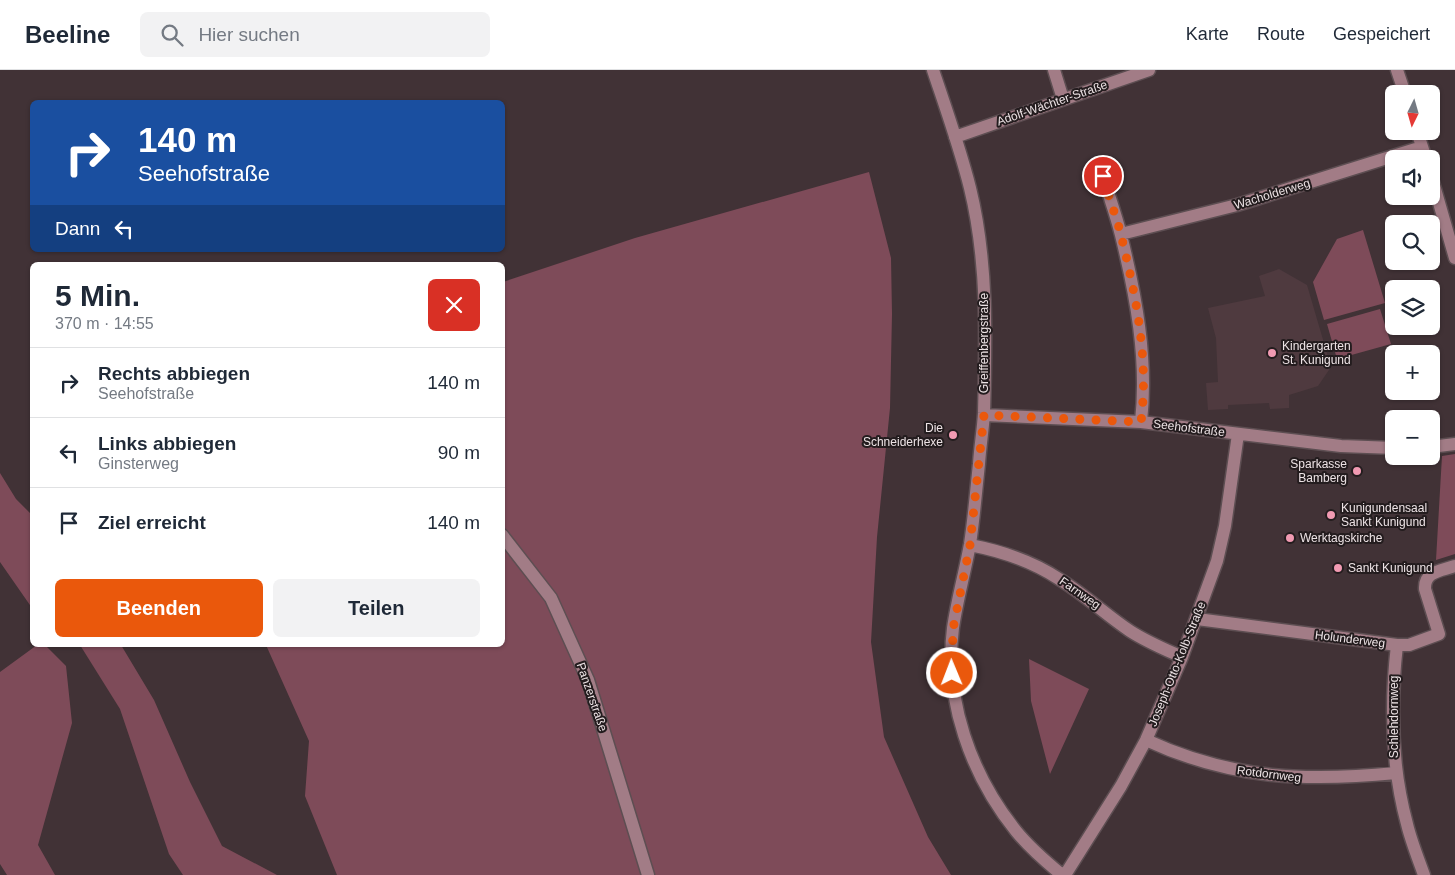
<!DOCTYPE html>
<html lang="de">
<head>
<meta charset="utf-8">
<style>
  :root { --surface:#fff; --page:#f2f2f3; --text:#1f2937; --muted:#747a83; --line:#e0e1e3; --accent:#ea580c }
  body { margin:0; font-family:Helvetica,sans-serif; background:var(--page); color:var(--text); height:100vh; display:flex; flex-direction:column; font-size:19px; white-space:nowrap }
  * { box-sizing:border-box; margin:0 }
  p { font-size:16px; color:var(--muted) }
  .icon { flex:none; width:28px; height:28px; fill:none; stroke:currentColor; stroke-width:2; stroke-linecap:round; stroke-linejoin:round }
  .map { position:relative; flex:1; overflow:hidden }
  .details { position:absolute; left:30px; top:192px; width:475px; height:385px; display:flex; flex-direction:column; background:var(--surface); border-radius:8px; box-shadow:0 1px 4px #0004 }
  .details>* { flex:none }
  .top-card { position:absolute; left:30px; top:30px; width:475px; height:152px; border-radius:8px; box-shadow:0 1px 4px #0004; background:#1a4fa0; color:#fff; overflow:hidden }
  .needle { width:32px; rotate:185deg }
  .controls { position:absolute; left:1385px; top:15px; display:grid; gap:10px }
  .controls a { display:grid; place-items:center; width:55px; height:55px; border-radius:8px; background:var(--surface); box-shadow:0 1px 4px #0004; font-size:25px }
  .pin { position:absolute; display:grid; place-items:center; width:42px; height:42px; color:#fff; margin:-21px; border:2px solid #fff; border-radius:50%; box-shadow:0 1px 5px #0007 }
  .me { position:absolute; width:55px; margin:-28px; rotate:359deg; stroke-linejoin:round; filter:drop-shadow(0 0 4px #0008) }
  .turn { display:flex; align-items:center; gap:18px; height:105px; padding:0 25px; font-size:22px }
  .turn .icon { width:65px; height:65px; stroke-width:2.5 }
  .turn b { display:block; font-size:35px; line-height:42px }
  .then { display:flex; align-items:center; height:48px; padding:0 25px; background:#0003; gap:10px; font-size:19px }
  .round { display:grid; place-items:center; flex:none; width:52px; height:52px; border-radius:8px; background:var(--page) }
  .headline { display:flex; align-items:center; justify-content:space-between; height:85px; padding:0 25px }
  h1 { font-size:30px; font-weight:700; line-height:38px }
  .primary-button { display:flex; gap:10px; margin-top:auto; padding:10px 25px }
  .primary-button a { flex:1; height:58px; border-radius:8px; background:var(--accent); color:#fff; font-size:20px; font-weight:700; line-height:58px; text-align:center }
  .primary-button a+a { background:var(--page); color:var(--text) }
  ul { padding:0; list-style:none }
  li { display:flex; align-items:center; gap:15px; height:70px; padding:0 25px; border-top:1px solid var(--line) }
  li div { flex:1 }
  li b { display:block; font-size:19px }
  li em { font-style:normal }
  header { display:flex; align-items:center; gap:30px; box-sizing:border-box; height:70px; padding:0 25px; background:var(--surface); border-bottom:1px solid var(--line) }
  header strong { font-size:24px }
  nav { display:flex; gap:28px; margin-inline-start:auto; font-size:18px }
  .search { width:350px; height:45px; background:var(--page); display:flex; align-items:center; gap:12px; box-sizing:border-box; padding:0 18px; border-radius:8px; color:var(--muted); font-size:19px }
  .map>svg:first-child { display:block }
</style>
</head>
<body>
<header>
<strong>Beeline</strong>
<div class="search"><svg class="icon" aria-label="search" viewBox="0 0 24 24"><circle cx="10" cy="10" r="6"/><path d="M15 15l6 6"/></svg>Hier suchen</div>
<nav><a>Karte</a><a>Route</a><a>Gespeichert</a></nav>
</header>
<div class="map">
<svg width="1455" height="805" viewBox="0 0 1455 805">
  <rect width="100%" height="100%" fill="#413236"/>
  <path fill="#4f3a3f" d="M 1279,199 L 1307,215 L 1331,297 L 1318,316 L 1289,325 L 1289,338 L 1270,339 L 1269,333 L 1228,335 L 1228,339 L 1208,340 L 1206,313 L 1218,312 L 1216,268 L 1208,238 L 1265,226 L 1259,206 Z"/>
  <path fill="#7e4b59" d="M 869,102 L 891,188 L 892,244 L 890,338 L 877,467 L 871,572 L 884,667 L 928,767 L 951,805 L 337,805 L 305,726 L 309,671 L 266,575 L 502,575 L 503,212 L 635,168 Z
    M 1363,160 L 1385,233 L 1324,250 L 1313,212 L 1337,169 Z
    M 1380,239 L 1391,274 L 1337,289 L 1327,254 Z
    M 1455,384 L 1455,484 L 1436,490 L 1442,386 Z
    M 0,403 L 16,429 L 32,445 L 32,538 L 0,492 Z
    M 37,575 L 45,575 L 66,596 L 72,653 L 38,775 L 55,805 L 7,805 L 0,794 L 0,602 Z
    M 80,575 L 121,575 L 154,630 L 190,712 L 222,776 L 277,805 L 183,805 L 169,784 L 120,639 Z
    M 1029,589 L 1089,619 L 1050,704 L 1031,631 Z"/>
  <g fill="none" stroke-linecap="round" stroke-linejoin="round">
    <g stroke="#5d4e52" stroke-width="15">
      <path id="minor" d="M 933,0 C 946,39 960,78 970,118 C 988,191 986,269 984,343 C 983,360 980,377 979,394 C 976,421 974,448 970,474 C 965,502 957,530 953,558 C 944,630 971,705 1016,761 C 1029,777 1045,791 1062,805
        M 1054,0 L 1063,29
        M 1397,0 L 1405,24
        M 1417,61 L 1426,89
        M 955,67 L 1149,0
        M 1431,105 L 1455,188
        M 1103,106 C 1109,126 1116,145 1121,165 C 1136,226 1148,289 1141,352
        M 1121,164 L 1237,135 L 1422,77
        M 984,345 L 1141,352 L 1341,376 L 1394,378
        M 1431,377 L 1455,374
        M 502,465 L 551,528 L 588,610 L 648,805
        M 970,475 C 1001,481 1032,491 1059,509 C 1084,524 1106,545 1130,561 C 1147,572 1164,579 1182,587
        M 1197,549 L 1397,575 L 1409,575 L 1439,564 L 1425,519 C 1424,501 1441,501 1455,496
        M 1397,575 C 1390,636 1391,695 1407,754 C 1411,771 1418,788 1424,805
        M 1146,670 C 1230,709 1305,712 1396,703
        M 1065,805 L 1121,716 L 1146,670 L 1182,587 L 1217,491 L 1225,456 L 1238,364"/>
    </g>
    <use href="#minor" stroke="#a27c86" stroke-width="12"/>
  </g>
  <g fill="none" stroke-linecap="round" stroke-linejoin="round">
    <path stroke="#ea580c" stroke-width="9" stroke-dasharray="0 16.2" d="M 952,603 L 953,559 L 970,475 L 984,345 L 1141,352 C 1149,289 1136,226 1121,165 C 1116,145 1108,126 1103,106"/>
  </g>
  <g fill="#f19ab2" stroke="#231c1e" stroke-width="2">
    <circle cx="1272" cy="283" r="5"/>
    <circle cx="953" cy="365" r="5"/>
    <circle cx="1357" cy="401" r="5"/>
    <circle cx="1331" cy="445" r="5"/>
    <circle cx="1290" cy="468" r="5"/>
    <circle cx="1338" cy="498" r="5"/>
  </g>
  <g text-anchor="middle" stroke-width="4" stroke-linejoin="round" paint-order="stroke">
    <g font-size="12" fill="#ede3e5" stroke="#231c1e">
      <text transform="translate(1052 33) rotate(-19)" y="4">Adolf-Wächter-Straße</text>
      <text transform="translate(1272 124) rotate(-17)" y="4">Wacholderweg</text>
      <text transform="translate(984 273) rotate(-90)" y="4">Greiffenbergstraße</text>
      <text transform="translate(1189 358) rotate(7)" y="4">Seehofstraße</text>
      <text transform="translate(1080 523) rotate(35)" y="4">Farnweg</text>
      <text transform="translate(1350 569) rotate(7)" y="4">Holunderweg</text>
      <text transform="translate(1177 594) rotate(-68)" y="4">Joseph-Otto-Kolb-Straße</text>
      <text transform="translate(592 627) rotate(71)" y="4">Panzerstraße</text>
      <text transform="translate(1394 647) rotate(-90)" y="4">Schlehdornweg</text>
      <text transform="translate(1269 704) rotate(7)" y="4">Rotdornweg</text>
    </g>
    <g font-size="12" fill="#ede3e5" stroke="#231c1e" text-anchor="start">
      <text x="1282" y="280">Kindergarten<tspan x="1282" dy="14">St. Kunigund</tspan></text>
      <text x="943" y="362" text-anchor="end">Die<tspan x="943" dy="14">Schneiderhexe</tspan></text>
      <text x="1347" y="398" text-anchor="end">Sparkasse<tspan x="1347" dy="14">Bamberg</tspan></text>
      <text x="1341" y="442">Kunigundensaal<tspan x="1341" dy="14">Sankt Kunigund</tspan></text>
      <text x="1300" y="472">Werktagskirche</text>
      <text x="1348" y="502">Sankt Kunigund</text>
    </g>
  </g>
</svg>
<div class="controls">
<a><svg class="needle" viewBox="-14 -14 28 28"><path d="M0-13l5 13h-10z" fill="#e53935"/><path d="M0 13l5-13h-10z" fill="#747a83"/></svg></a>
<a><svg class="icon" aria-label="sound" viewBox="0 0 24 24"><path d="M4 9h4l5-4v14l-5-4H4zM17 9q2 3 0 6"/></svg></a>
<a><svg class="icon" aria-label="search" viewBox="0 0 24 24"><circle cx="10" cy="10" r="6"/><path d="M15 15l6 6"/></svg></a>
<a><svg class="icon" aria-label="layers" viewBox="0 0 24 24"><path d="M12 4l9 5-9 5-9-5zM3 14l9 5 9-5"/></svg></a>
<a>+</a>
<a>−</a>
</div>
<div class="pin" style="left:1103px;top:106px;background:#d93025"><svg class="icon" aria-label="arrive" viewBox="0 0 24 24"><path d="M6 21V4h12l-3 4 3 4H6"/></svg></div>
<svg class="me" style="left:952px;top:603px" viewBox="-20 -20 40 40"><circle r="17" fill="#ea580c" stroke="#fff" stroke-width="3"/><path d="M0-11L8 9 0 5-8 9z" fill="#fff"/></svg>
<div class="top-card">
<div class="turn"><svg class="icon" aria-label="right" viewBox="0 0 24 24"><path d="M7 20v-9h11M14 6l5 5-5 5"/></svg><div><b>140 m</b>Seehofstraße</div></div>
<div class="then">Dann<svg class="icon" aria-label="left" viewBox="0 0 24 24"><path d="M17 20v-9H6M10 6l-5 5 5 5"/></svg></div>
</div>
<section class="details">
<div class="headline"><div><h1>5 Min.</h1><p>370 m · 14:55</p></div><a class="round" style="background:#d93025;color:#fff"><svg class="icon" aria-label="close" viewBox="0 0 24 24"><path d="M6 6l12 12M18 6L6 18"/></svg></a></div>
<ul>
<li><svg class="icon" aria-label="right" viewBox="0 0 24 24"><path d="M7 20v-9h11M14 6l5 5-5 5"/></svg><div><b>Rechts abbiegen</b><p>Seehofstraße</p></div><em>140 m</em></li>
<li><svg class="icon" aria-label="left" viewBox="0 0 24 24"><path d="M17 20v-9H6M10 6l-5 5 5 5"/></svg><div><b>Links abbiegen</b><p>Ginsterweg</p></div><em>90 m</em></li>
<li><svg class="icon" aria-label="arrive" viewBox="0 0 24 24"><path d="M6 21V4h12l-3 4 3 4H6"/></svg><div><b>Ziel erreicht</b></div><em>140 m</em></li>
</ul>
<div class="primary-button"><a>Beenden</a><a>Teilen</a></div>
</section>
</div>
</body>
</html>
